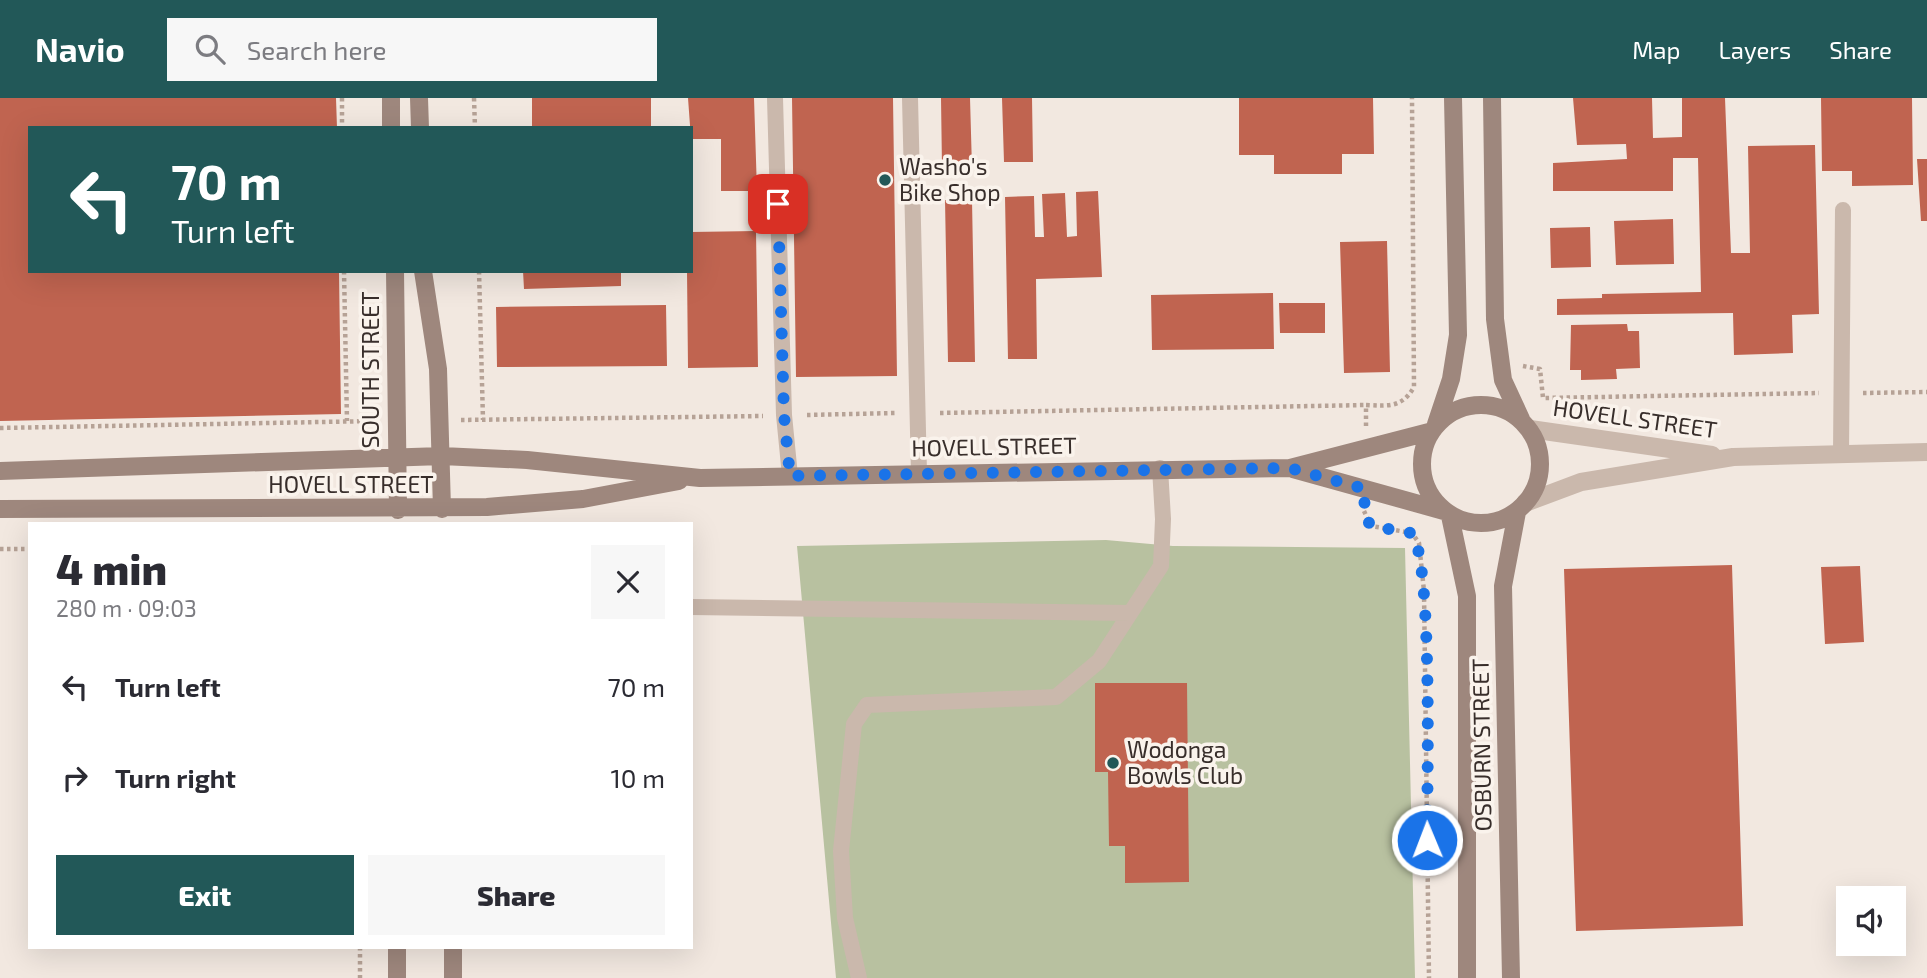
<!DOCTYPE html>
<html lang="en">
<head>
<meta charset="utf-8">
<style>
  :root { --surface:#fff; --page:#f7f7f7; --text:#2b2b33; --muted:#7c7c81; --accent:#225858 }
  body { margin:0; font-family:"Exo 2",sans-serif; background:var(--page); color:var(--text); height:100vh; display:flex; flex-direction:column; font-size:26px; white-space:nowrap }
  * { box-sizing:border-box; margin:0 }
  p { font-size:23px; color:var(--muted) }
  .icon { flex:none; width:38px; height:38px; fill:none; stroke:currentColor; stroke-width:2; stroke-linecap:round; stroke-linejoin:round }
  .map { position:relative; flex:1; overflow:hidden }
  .panel { position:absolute; left:28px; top:424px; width:665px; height:427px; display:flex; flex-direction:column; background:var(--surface); border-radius:0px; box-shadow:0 7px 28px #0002 }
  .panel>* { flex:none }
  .top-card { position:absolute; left:28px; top:28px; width:665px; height:147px; border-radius:0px; box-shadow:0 7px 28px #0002; background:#225858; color:#fff; overflow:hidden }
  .fabs { position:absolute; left:1836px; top:788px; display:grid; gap:14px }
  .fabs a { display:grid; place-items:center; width:70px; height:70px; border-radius:0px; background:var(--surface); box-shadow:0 7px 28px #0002; font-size:35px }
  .pin { position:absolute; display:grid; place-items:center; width:60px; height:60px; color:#fff; margin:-30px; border-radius:14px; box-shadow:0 4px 10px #0006 }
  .me { position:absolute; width:77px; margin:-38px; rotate:359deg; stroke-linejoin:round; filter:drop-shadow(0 0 5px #0008) }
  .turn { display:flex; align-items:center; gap:24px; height:147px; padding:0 28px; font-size:32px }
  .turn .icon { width:91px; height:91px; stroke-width:2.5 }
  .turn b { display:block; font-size:49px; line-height:60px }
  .round { display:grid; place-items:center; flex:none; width:74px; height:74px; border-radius:0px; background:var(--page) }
  .summary { display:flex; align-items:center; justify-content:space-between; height:119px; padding:0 28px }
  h1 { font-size:42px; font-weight:800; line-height:52px }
  .button { display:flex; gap:14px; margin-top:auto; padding:14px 28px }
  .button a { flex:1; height:80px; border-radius:0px; background:var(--accent); color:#fff; font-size:28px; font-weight:800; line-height:80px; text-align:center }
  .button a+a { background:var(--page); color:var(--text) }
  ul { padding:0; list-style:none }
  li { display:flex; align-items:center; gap:21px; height:91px; padding:0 28px }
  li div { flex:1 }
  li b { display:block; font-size:26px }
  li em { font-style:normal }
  header { display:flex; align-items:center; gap:42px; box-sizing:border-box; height:98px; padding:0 35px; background:var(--accent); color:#fff }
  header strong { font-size:33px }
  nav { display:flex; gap:38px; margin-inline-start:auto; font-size:24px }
  .search { width:490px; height:63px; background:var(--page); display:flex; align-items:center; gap:18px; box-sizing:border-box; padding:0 24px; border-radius:0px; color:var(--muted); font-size:26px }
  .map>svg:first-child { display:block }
</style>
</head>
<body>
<header>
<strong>Navio</strong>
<div class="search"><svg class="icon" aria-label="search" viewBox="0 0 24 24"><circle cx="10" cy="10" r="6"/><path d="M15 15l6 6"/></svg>Search here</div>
<nav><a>Map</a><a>Layers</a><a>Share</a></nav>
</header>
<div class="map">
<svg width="1927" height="880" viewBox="0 0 1927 880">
  <rect width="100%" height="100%" fill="#f2e8e0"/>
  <path fill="#b8c1a0" d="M 1106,442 L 1173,448 L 1405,450 L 1415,880 L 836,880 L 797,448 Z"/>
  <path fill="#c06450" d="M 0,0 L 336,0 L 337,30 L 30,30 L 30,173 L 339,173 L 341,316 L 0,323 Z
    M 532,0 L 651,0 L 651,30 L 532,30 Z
    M 688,0 L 754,0 L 757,93 L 721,93 L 721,41 L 691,41 Z
    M 792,0 L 893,0 L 897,278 L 796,279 Z
    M 941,0 L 970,0 L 972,70 L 942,70 Z
    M 1002,0 L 1032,0 L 1033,64 L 1004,64 Z
    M 1239,0 L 1373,0 L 1374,56 L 1342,56 L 1342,76 L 1274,76 L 1274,57 L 1239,57 Z
    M 1573,0 L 1652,0 L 1653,40 L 1682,39 L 1682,0 L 1725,0 L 1731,155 L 1750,155 L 1748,48 L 1815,47 L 1819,216 L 1792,217 L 1793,255 L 1734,257 L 1733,215 L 1557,217 L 1557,201 L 1602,200 L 1602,196 L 1701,194 L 1698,60 L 1673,60 L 1673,93 L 1553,93 L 1553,65 L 1627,61 L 1626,46 L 1577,47 Z
    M 1821,0 L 1912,0 L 1913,87 L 1852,88 L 1852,73 L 1822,73 Z
    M 1917,61 L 1927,61 L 1927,123 L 1921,123 Z
    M 1098,93 L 1102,179 L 1036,181 L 1037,261 L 1008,261 L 1005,99 L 1034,98 L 1035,139 L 1044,139 L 1042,96 L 1065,95 L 1067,139 L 1077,138 L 1076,94 Z
    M 945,102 L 972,102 L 975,264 L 948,264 Z
    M 1673,121 L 1674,166 L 1616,167 L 1614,123 Z
    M 1590,129 L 1591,169 L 1551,170 L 1550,130 Z
    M 756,133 L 758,269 L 688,270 L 687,173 L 691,173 L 691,134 Z
    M 1387,143 L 1390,274 L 1344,275 L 1340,144 Z
    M 523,173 L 621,173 L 621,188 L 524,191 Z
    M 1273,195 L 1274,251 L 1152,252 L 1151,197 Z
    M 1279,205 L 1325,205 L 1325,235 L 1280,235 Z
    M 666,207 L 667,268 L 497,269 L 496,209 Z
    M 1627,226 L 1628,233 L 1639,233 L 1640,270 L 1616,271 L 1617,281 L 1581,282 L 1581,272 L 1570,272 L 1571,227 Z
    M 1732,467 L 1743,828 L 1576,833 L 1564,471 Z
    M 1860,468 L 1864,544 L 1825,546 L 1821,469 Z
    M 1095,585 L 1187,585 L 1189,784 L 1125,785 L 1125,748 L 1109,748 L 1108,674 L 1095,674 Z"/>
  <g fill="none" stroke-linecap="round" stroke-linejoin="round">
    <path stroke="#b6a296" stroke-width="4.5" stroke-dasharray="3.5 3.5" stroke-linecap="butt" d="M 342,0 L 342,30
      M 474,0 L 475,30
      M 344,173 L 347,323
      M 479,173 L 483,322
      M 1523,268 L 1540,271 L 1543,300 L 1819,295
      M 1863,295 L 1927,294
      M 940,315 L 1366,307
      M 807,317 L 896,315
      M 461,322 L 763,318
      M 1366,328 L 1366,307 C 1388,308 1402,310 1414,289 L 1412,0
      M 0,330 L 375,323
      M 1364,413 L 1371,428 L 1412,435 L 1419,445 L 1424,493 L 1429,880
      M 0,451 L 30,451
      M 360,849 L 360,880"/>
    <path stroke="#cab8ac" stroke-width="16" d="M 775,0 L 784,317 L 790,378
      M 910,0 L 919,375
      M 1841,356 L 1843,112
      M 691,509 L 1130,515
      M 859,880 L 845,820 L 841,753 L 854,626 L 867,607 L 1056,599 L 1099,563 L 1161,468 L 1163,421 L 1160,370"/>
    <path stroke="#cab8ac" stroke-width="18" d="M 1530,331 L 1712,357
      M 1525,405 L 1581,384 L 1733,359 L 1927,354"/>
    <path stroke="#9e877d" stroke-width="18" d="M 391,0 L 391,30
      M 419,0 L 420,30
      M 1492,0 L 1495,221 L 1503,282 L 1521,321
      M 395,173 L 398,412
      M 423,173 L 438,271 L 442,411
      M1422 366a59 59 0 1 1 118 0a59 59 0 1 1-118 0Z
      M 1436,326 L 1451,281 L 1458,237 L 1453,0
      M 1293,371 L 1444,413
      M 0,373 L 442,358 L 527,362 L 700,380 L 1290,370 L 1429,334
      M 0,411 L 487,409 L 583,401 L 679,383
      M 1450,418 L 1467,498 L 1467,880
      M 397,849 L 397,880
      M 453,880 L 453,849
      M 1511,880 L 1503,488 L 1517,414"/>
  </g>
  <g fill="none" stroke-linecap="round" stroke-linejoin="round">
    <path stroke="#1a73e8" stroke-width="12" stroke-dasharray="0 21.6" d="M 778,106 L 784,317 L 790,378 L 1290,370 L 1365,391 L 1364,417 L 1371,428 L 1412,435 C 1433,463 1427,692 1427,742"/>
  </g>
  <g fill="#225858" stroke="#faf3ec" stroke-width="2.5">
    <circle cx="885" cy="82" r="7"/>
    <circle cx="1113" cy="665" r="7"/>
  </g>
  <g text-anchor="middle" stroke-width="7" stroke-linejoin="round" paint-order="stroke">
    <g font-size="23" fill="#382e2b" stroke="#faf3ec" text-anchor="start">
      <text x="899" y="77">Washo's<tspan x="899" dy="26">Bike Shop</tspan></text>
      <text x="1127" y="660">Wodonga<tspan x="1127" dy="26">Bowls Club</tspan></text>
    </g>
    <g font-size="23" fill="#382e2b" stroke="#faf3ec">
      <text transform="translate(371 272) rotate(-90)" y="8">SOUTH STREET</text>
      <text transform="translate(1635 321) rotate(8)" y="8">HOVELL STREET</text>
      <text transform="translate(994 349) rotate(-1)" y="8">HOVELL STREET</text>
      <text x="351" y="395">HOVELL STREET</text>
      <text transform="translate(1482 647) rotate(-91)" y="8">OSBURN STREET</text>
    </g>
  </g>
</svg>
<div class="fabs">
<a><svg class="icon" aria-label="sound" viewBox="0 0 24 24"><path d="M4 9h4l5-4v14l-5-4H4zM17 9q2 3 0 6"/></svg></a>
</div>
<div class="pin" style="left:778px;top:106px;background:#d93025"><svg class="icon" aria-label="arrive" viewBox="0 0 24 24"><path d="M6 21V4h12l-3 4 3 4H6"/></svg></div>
<svg class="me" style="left:1427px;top:742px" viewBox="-20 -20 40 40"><circle r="17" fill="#1a73e8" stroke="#fff" stroke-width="3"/><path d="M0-11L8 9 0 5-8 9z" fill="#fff"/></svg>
<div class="top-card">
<div class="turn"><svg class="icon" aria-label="left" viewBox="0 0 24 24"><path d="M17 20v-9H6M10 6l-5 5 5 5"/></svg><div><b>70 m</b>Turn left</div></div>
</div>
<section class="panel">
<div class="summary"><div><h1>4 min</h1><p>280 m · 09:03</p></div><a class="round"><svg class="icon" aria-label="close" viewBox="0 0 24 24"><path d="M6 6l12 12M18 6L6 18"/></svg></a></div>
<ul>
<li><svg class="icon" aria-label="left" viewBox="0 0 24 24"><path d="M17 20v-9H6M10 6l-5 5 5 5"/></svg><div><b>Turn left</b></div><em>70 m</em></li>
<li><svg class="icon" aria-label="right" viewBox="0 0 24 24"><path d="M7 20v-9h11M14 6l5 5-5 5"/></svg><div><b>Turn right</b></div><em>10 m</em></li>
</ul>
<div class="button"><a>Exit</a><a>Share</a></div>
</section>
</div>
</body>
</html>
